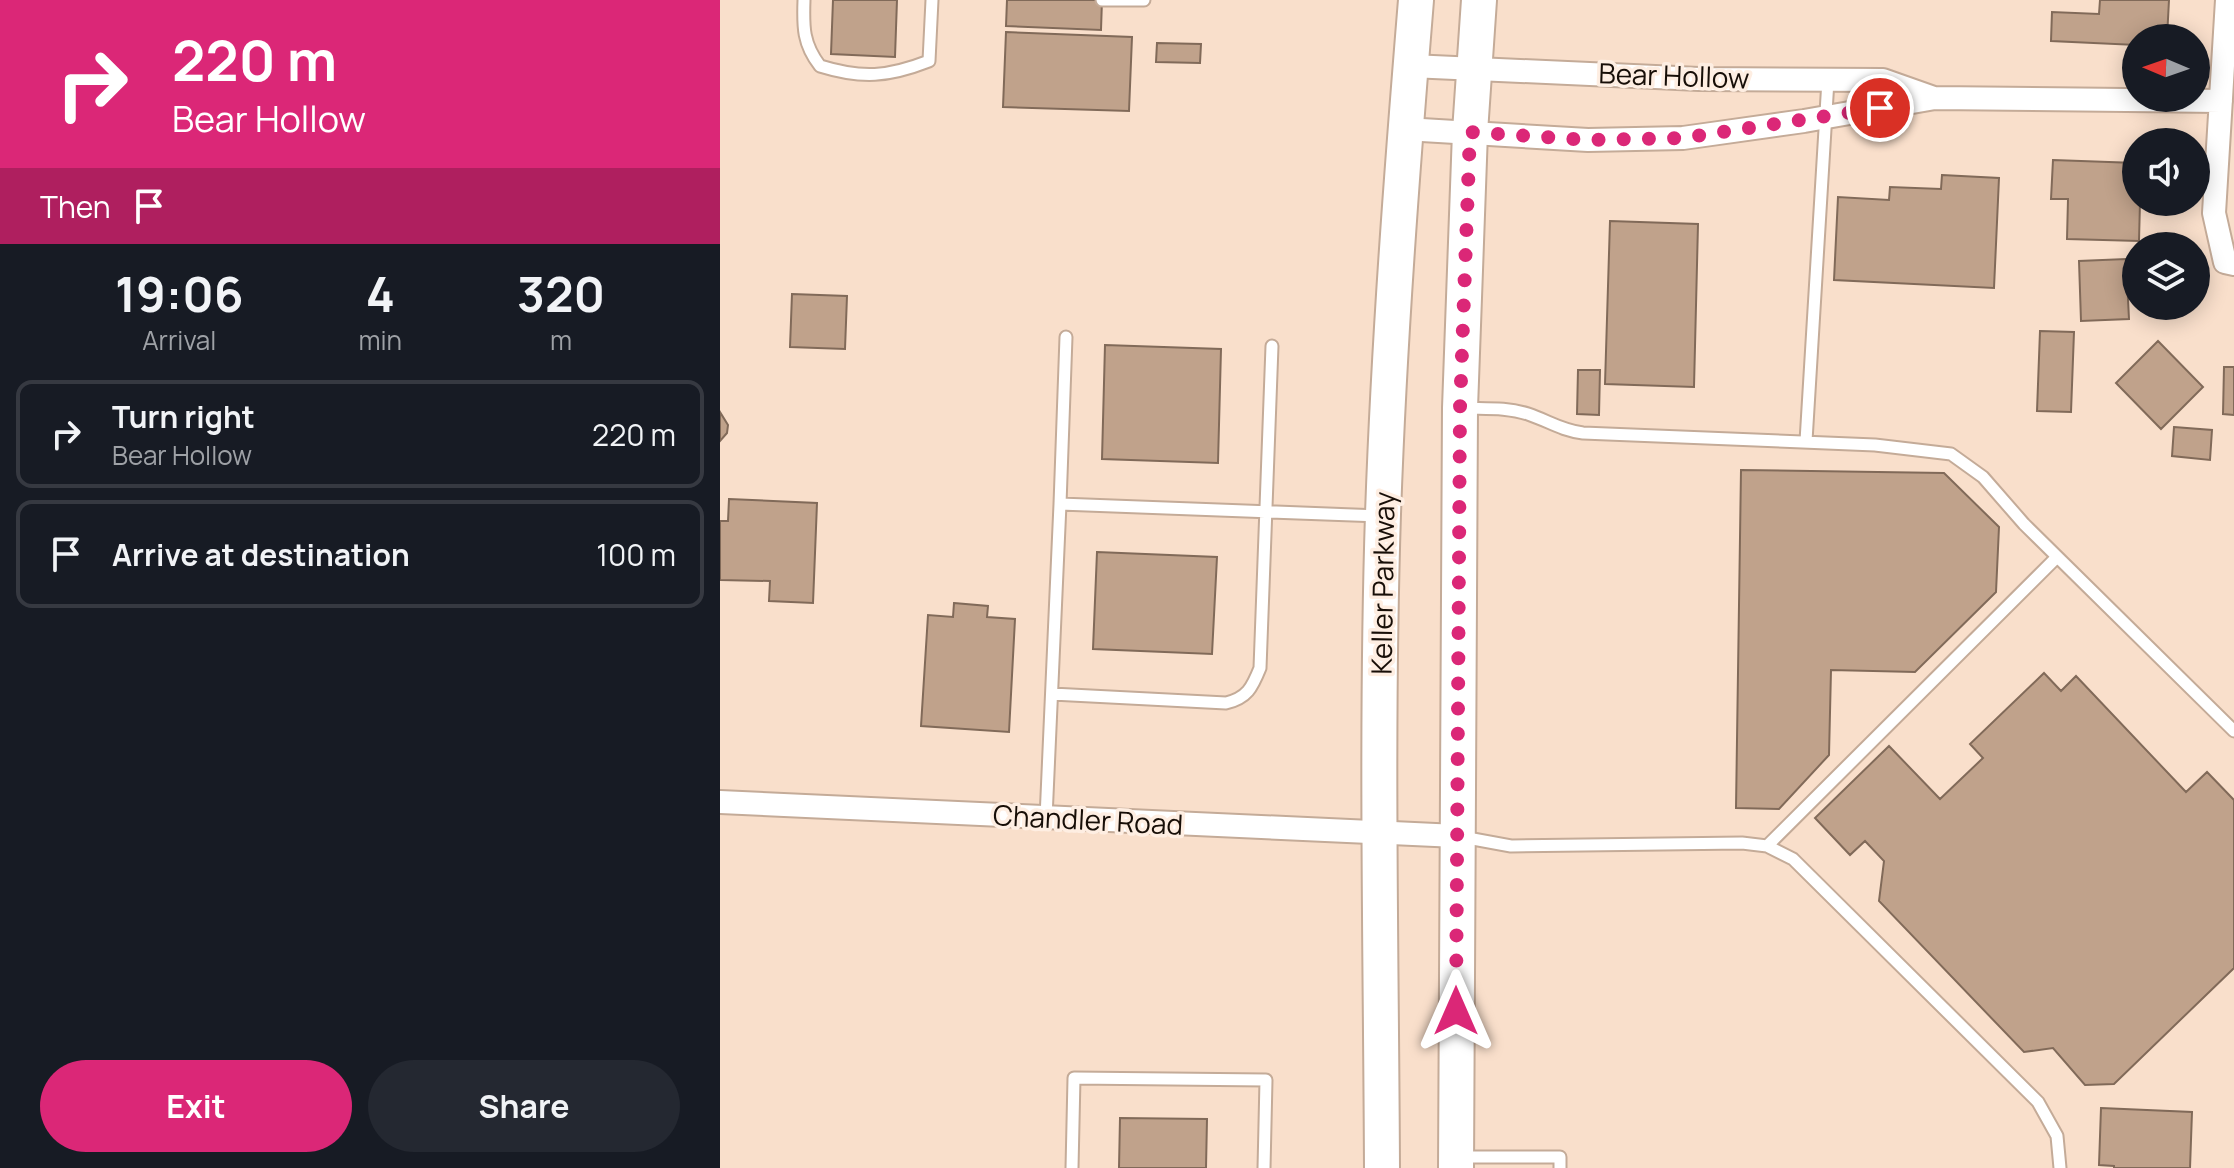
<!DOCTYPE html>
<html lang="en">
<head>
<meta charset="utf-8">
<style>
  :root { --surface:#171b24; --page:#242831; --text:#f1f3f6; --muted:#9ea1a6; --line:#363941; --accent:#db2777 }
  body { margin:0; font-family:Manrope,sans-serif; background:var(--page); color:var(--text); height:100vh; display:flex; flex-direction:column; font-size:30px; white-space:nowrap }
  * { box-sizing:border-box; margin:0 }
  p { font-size:26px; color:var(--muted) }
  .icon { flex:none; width:44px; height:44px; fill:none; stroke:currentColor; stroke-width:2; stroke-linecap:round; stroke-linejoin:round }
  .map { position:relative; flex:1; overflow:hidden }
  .sheet { display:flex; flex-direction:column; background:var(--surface); width:720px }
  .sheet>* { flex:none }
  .top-card { background:#db2777; color:#fff; overflow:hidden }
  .needle { width:52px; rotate:272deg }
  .fabs { position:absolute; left:1402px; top:24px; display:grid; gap:16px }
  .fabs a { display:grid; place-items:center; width:88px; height:88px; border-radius:50%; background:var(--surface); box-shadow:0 4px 20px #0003; font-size:40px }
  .pin { position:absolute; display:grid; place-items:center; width:68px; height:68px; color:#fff; margin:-34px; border:4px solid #fff; border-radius:50%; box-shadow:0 2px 8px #0007 }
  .me { position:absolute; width:88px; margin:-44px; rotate:0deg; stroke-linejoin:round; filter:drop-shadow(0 0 6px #0008) }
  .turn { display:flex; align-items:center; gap:28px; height:168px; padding:0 40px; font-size:36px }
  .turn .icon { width:104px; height:104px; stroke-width:2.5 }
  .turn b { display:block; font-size:56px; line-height:68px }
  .then { display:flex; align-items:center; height:76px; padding:0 40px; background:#0003; gap:16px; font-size:30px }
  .eta { display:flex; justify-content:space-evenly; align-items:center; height:136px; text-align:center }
  .eta b { font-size:48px; font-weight:700; line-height:56px }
  .primary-button { display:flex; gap:16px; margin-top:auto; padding:16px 40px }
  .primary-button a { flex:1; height:92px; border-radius:48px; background:var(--accent); color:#fff; font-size:32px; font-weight:700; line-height:92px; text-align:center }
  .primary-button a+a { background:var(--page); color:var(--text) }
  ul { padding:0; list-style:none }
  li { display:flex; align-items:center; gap:24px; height:108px; margin:0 16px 12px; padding:0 24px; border:4px solid var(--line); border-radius:16px }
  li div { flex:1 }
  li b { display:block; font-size:30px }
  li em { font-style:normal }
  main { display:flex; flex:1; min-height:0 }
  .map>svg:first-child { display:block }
</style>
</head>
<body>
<main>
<section class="sheet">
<div class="top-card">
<div class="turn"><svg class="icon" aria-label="right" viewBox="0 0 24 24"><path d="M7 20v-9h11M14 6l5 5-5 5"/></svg><div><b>220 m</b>Bear Hollow</div></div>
<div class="then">Then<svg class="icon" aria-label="arrive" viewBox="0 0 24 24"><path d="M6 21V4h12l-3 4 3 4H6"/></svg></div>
</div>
<div class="eta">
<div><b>19:06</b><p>Arrival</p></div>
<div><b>4</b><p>min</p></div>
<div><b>320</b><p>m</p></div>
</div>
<ul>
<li><svg class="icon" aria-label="right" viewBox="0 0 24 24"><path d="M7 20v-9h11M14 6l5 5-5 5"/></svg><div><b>Turn right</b><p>Bear Hollow</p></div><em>220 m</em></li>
<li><svg class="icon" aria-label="arrive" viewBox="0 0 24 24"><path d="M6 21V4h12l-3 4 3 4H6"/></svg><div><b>Arrive at destination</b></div><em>100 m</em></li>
</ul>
<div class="primary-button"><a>Exit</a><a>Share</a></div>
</section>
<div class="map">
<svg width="1514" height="1168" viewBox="0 0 1514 1168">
  <rect width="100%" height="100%" fill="#f9dfcb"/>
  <path fill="#c0a28b" stroke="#816a59" stroke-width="2" d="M 113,0 L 177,0 L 175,57 L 111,54 Z
    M 287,0 L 382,0 L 381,30 L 286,26 Z
    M 1380,0 L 1449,0 L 1447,38 L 1416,38 L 1416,45 L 1331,41 L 1332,12 L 1379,14 Z
    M 286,32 L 412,37 L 409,111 L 283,107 Z
    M 437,43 L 481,44 L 480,63 L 436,62 Z
    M 1333,160 L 1416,163 L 1416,202 L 1420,202 L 1419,241 L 1347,239 L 1348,199 L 1331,199 Z
    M 1222,175 L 1279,178 L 1274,288 L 1114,280 L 1118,197 L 1169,200 L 1170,187 L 1221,189 Z
    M 890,221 L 978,224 L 974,387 L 885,384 Z
    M 1406,259 L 1409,319 L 1361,321 L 1359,261 Z
    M 72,294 L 127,296 L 125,349 L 70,347 Z
    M 1320,331 L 1354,332 L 1351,412 L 1317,411 Z
    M 1438,341 L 1483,387 L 1441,429 L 1396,383 Z
    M 385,345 L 501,349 L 498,463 L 382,459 Z
    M 1504,367 L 1514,367 L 1514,415 L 1503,414 Z
    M 858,370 L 880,370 L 879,415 L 857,414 Z
    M 0,412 L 8,425 L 7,433 L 0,441 Z
    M 1454,427 L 1492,430 L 1490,460 L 1452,456 Z
    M 1021,470 L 1224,473 L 1279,527 L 1276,592 L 1195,672 L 1111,670 L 1109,755 L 1059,809 L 1016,808 Z
    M 9,499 L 97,503 L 93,603 L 49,601 L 50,581 L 0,580 L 0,521 L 8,521 Z
    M 377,552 L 497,557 L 492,654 L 373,649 Z
    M 234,603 L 268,606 L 267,617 L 295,619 L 289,732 L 201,726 L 208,615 L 233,617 Z
    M 1324,673 L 1341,691 L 1356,676 L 1466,792 L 1487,772 L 1514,800 L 1514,968 L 1394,1084 L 1365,1085 L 1333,1048 L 1304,1052 L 1159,901 L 1164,861 L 1145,841 L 1130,855 L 1095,818 L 1169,746 L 1220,799 L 1263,758 L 1250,744 Z
    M 1381,1108 L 1472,1112 L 1470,1168 L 1394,1168 L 1394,1166 L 1379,1165 Z
    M 400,1118 L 487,1119 L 486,1168 L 399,1168 Z"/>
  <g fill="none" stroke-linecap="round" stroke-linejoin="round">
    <g stroke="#c4ab98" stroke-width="15">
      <path id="service" d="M 84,0 C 83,27 83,44 100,66 C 142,79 168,77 209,61 L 212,0
        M 382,0 L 424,0
        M 742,408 C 764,409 786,407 808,414 C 829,421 840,430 863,433 L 1155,445 L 1231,454 L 1263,477 L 1304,524 L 1514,731
        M 1086,441 L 1108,80
        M 340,504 L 346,337
        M 332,694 L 506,703 C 527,698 532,688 540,668 L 552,346
        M 326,818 L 340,504 L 660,516
        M 742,837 L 791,846 L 1022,843 L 1047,846 L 1073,859 L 1318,1102 L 1337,1136 L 1340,1168
        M 1047,846 L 1337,557
        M 739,1157 L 840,1157 L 840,1168
        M 352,1168 L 354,1078 L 546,1080 L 544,1168"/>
    </g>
    <g stroke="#c4ab98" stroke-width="26">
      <path id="minor" d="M 1507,0 L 1494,213 L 1505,262 L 1514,264
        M 691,66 L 979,79 L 1163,80 L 1214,98
        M 685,129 L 868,140 L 963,138 L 1084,121 L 1215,98 L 1501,101
        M 0,802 L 737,836"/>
    </g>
    <g stroke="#c4ab98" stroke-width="38">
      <path id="primary" d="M 662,1168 C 661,950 656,732 663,514 C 669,342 682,171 696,0
        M 736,1168 L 740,408 L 750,132 L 759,0"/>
    </g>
    <use href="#service" stroke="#fff" stroke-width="11"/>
    <use href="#minor" stroke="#fff" stroke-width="22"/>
    <use href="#primary" stroke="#fff" stroke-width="34"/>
  </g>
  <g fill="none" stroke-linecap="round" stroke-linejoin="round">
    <path stroke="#db2777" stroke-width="14" stroke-dasharray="0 25.2" d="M 736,1011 L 740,408 L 750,132 L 868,140 L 963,138 L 1160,108"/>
  </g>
  <g text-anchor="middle" stroke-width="7" stroke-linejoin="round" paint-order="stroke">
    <g font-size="28" fill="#170e07" stroke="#feeee2">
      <text transform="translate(954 76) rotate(2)" y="10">Bear Hollow</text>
      <text transform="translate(663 583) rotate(-89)" y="10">Keller Parkway</text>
      <text transform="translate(368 820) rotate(3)" y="10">Chandler Road</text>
    </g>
  </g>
</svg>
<div class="fabs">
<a><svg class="needle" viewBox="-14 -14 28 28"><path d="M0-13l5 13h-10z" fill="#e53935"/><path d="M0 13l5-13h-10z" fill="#9ea1a6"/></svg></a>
<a><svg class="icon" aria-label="sound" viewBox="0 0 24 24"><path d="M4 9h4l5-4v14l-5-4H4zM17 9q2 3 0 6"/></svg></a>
<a><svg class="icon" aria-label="layers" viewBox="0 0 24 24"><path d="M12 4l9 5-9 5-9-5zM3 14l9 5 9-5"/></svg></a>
</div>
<div class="pin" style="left:1160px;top:108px;background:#d93025"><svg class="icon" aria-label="arrive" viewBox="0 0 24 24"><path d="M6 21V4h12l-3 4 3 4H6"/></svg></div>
<svg class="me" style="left:736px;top:1011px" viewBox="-20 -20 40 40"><path d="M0-17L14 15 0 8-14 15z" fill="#db2777" stroke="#fff" stroke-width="4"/></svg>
</div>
</main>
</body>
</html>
